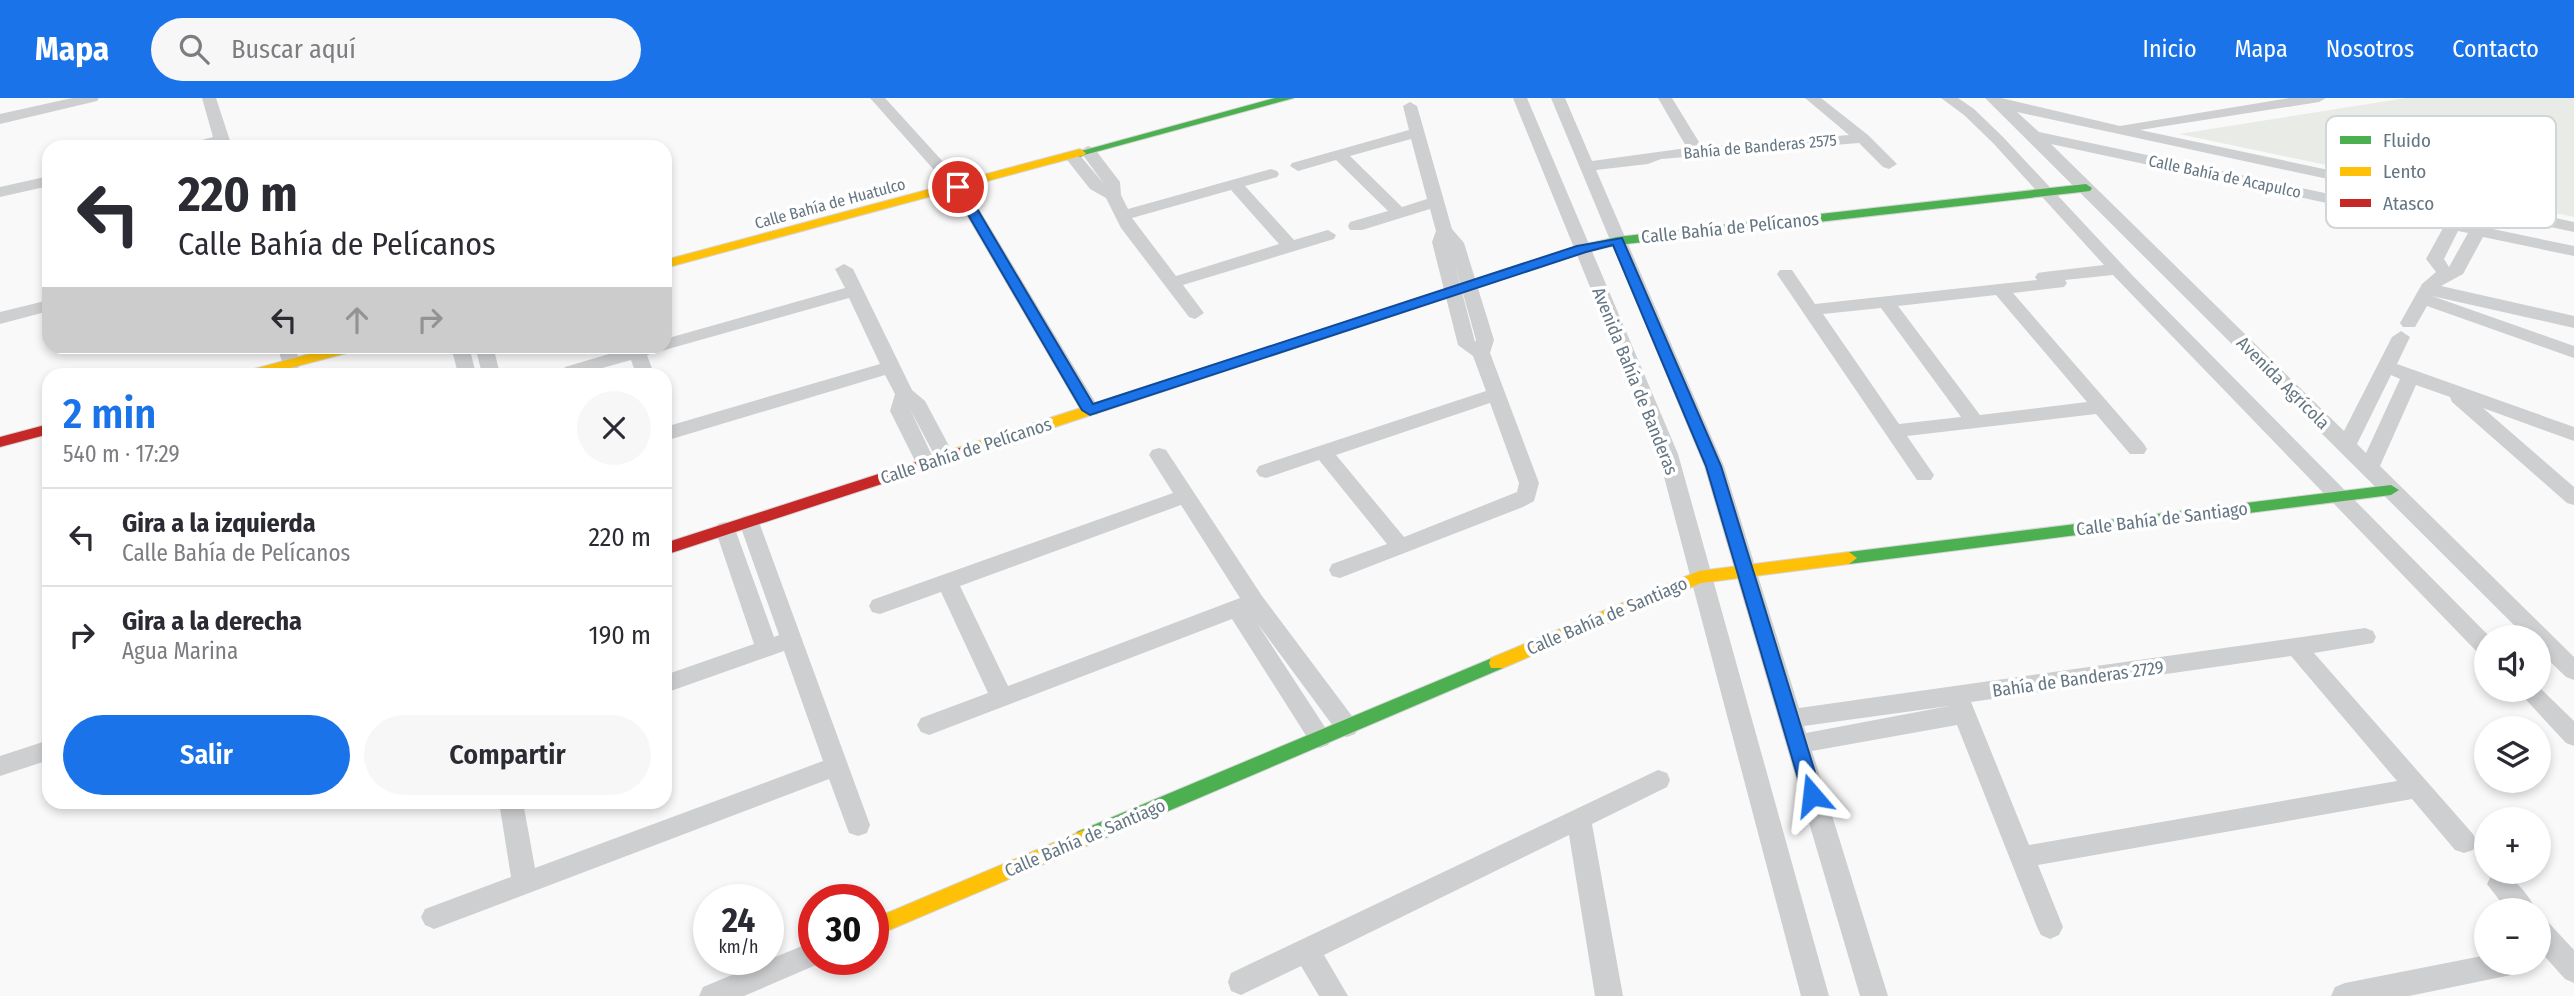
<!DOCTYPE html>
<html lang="es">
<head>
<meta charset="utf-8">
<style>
  :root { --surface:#fff; --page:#f7f7f7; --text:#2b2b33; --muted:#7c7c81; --line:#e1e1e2; --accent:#1a73e8 }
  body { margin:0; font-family:"Fira Sans Condensed",sans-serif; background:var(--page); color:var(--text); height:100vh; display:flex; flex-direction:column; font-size:26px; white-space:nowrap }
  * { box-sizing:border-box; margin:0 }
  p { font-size:23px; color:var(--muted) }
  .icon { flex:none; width:38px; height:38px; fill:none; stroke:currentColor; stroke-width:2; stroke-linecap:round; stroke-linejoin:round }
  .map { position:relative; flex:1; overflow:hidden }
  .side { position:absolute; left:42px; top:270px; width:630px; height:441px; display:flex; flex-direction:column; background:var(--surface); border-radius:21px; box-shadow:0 4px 10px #0003 }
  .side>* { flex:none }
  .banner { position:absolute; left:42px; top:42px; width:630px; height:214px; border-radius:21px; box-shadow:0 4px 10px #0003; background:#fff; color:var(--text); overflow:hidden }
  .buttons { position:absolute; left:2474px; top:527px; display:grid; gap:14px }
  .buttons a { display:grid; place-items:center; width:77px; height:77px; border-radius:50%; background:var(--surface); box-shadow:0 4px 10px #0003; font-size:35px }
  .speed { position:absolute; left:693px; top:786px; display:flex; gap:14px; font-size:35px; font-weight:700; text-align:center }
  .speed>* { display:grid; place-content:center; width:91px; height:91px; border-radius:50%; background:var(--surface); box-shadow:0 4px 10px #0003; line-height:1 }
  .speed small { font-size:18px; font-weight:400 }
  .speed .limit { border:10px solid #d22; background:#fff; color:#111 }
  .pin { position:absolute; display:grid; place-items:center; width:60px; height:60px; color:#fff; margin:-30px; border:4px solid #fff; border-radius:50%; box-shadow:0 2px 7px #0007 }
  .me { position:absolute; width:77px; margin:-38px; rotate:343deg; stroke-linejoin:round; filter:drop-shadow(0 0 5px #0008) }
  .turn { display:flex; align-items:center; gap:24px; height:147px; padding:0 21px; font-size:32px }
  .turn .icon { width:91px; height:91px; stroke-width:2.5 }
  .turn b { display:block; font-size:49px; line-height:60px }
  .lanes { display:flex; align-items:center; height:66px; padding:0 21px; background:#0003; justify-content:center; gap:35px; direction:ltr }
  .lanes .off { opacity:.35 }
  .round { display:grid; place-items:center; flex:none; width:74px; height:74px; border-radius:37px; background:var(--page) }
  .summary { display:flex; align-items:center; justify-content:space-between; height:119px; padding:0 21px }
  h1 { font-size:42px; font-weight:600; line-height:52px; color:var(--accent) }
  .cta { display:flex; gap:14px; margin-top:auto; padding:14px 21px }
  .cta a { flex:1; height:80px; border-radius:42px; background:var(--accent); color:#fff; font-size:28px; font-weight:600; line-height:80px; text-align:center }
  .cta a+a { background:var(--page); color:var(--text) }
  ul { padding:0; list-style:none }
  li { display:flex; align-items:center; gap:21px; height:98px; padding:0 21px; border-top:2px solid var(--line) }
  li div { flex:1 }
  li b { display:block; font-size:26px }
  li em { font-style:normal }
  header { display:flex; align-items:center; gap:42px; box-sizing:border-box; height:98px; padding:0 35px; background:var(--accent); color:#fff }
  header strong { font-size:33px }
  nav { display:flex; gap:38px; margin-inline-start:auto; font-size:24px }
  .search { width:490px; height:63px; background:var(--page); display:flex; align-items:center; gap:18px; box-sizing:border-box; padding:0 24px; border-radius:38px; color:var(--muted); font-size:26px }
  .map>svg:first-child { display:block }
</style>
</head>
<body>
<header>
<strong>Mapa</strong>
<div class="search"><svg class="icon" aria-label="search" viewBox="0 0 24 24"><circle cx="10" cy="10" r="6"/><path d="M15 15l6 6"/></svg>Buscar aquí</div>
<nav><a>Inicio</a><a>Mapa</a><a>Nosotros</a><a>Contacto</a></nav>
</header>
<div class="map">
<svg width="2574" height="898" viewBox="0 0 2574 898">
  <rect width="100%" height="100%" fill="#f9f9f9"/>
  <path fill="#e8ebe6" d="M 2406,0 L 2574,0 L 2574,119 L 2179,36 Z"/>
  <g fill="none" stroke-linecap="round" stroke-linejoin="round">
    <g stroke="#d5d6d7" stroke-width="2">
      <path id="fast" d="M 1275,0 L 1294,0 L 1084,57 L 1080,59 L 1074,55 Z
        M 2086,86 L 2092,90 L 2090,93 L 1617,147 L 1586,154 L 1416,210 L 1406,210 L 1404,207 L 1406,204 L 1578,148 L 1617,139 Z
        M 2391,387 L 2399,392 L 2391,397 L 1849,466 L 1841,460 L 1849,454 Z
        M 1497,558 L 1503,560 L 1505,565 L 1503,570 L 1091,746 L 1084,748 L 1077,746 L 1075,740 L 1077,734 Z"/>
    </g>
    <g stroke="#d5d6d7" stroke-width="2">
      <path id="slow" d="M 1080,51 L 1086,55 L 1084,57 L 665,170 L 665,162 Z
        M 1411,203 L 1416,204 L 1416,210 L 964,359 L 954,359 L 952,355 L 954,351 Z
        M 339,248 L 364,248 L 362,251 L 267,276 L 245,276 L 247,273 Z
        M 1849,454 L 1857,460 L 1849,466 L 1701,485 L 1503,570 L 1491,570 L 1489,565 L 1491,560 L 1699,473 Z
        M 1084,732 L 1091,734 L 1093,740 L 1091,746 L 873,839 L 873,821 Z"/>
    </g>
    <g stroke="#d5d6d7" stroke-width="2">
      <path id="jam" d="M 49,326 L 49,336 L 0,349 L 0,339 Z
        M 959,350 L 964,351 L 966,355 L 964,359 L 665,457 L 665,445 Z"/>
    </g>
    <path fill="#cecfd0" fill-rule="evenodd" d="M 72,0 L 99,0 L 97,3 L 0,26 L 0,16 Z
      M 202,0 L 216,0 L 232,49 L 184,49 L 187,46 L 213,39 Z
      M 870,0 L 885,0 L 966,89 L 1100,312 L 1097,317 L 1083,317 L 951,91 Z
      M 1513,0 L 1527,0 L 1678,356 L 1829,898 L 1801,898 L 1658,356 Z
      M 1551,0 L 1565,0 L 1592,63 L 1687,50 L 1658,0 L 1672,0 L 1702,49 L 1849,37 L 1805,0 L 1821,0 L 1868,37 L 1897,66 L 1889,71 L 1883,69 L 1859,45 L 1661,61 L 1648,66 L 1596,72 L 1724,368 L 1799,610 L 2365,530 L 2373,533 L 2376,539 L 2373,545 L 2314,555 L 2473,736 L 2477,744 L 2473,752 L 2464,755 L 2455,752 L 2412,701 L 2038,767 L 2063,829 L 2059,837 L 2050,841 L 2041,837 L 2037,829 L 1957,627 L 1812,653 L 1888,898 L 1860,898 L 1704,368 ZM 2291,558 L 2397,683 L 2029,747 L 1971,604 ZM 1949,608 L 1806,635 L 1804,628 Z
      M 1941,0 L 1958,0 L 1974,11 L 2003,39 L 2133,178 L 2490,539 L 2487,539 L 2487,559 L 2479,556 L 2113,177 L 2065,182 L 2067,185 L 2064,189 L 2013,195 L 2144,346 L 2147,351 L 2144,356 L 2130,356 L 2096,316 L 1907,338 L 1934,377 L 1931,382 L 1917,382 L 1777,176 L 1780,172 L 1792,172 L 1815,206 L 2037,182 L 2035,179 L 2038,175 L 2044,174 L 2104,167 L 1993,45 L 1964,17 ZM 1996,197 L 2087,304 L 1980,317 L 1898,208 ZM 1881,210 L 1961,319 L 1899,326 L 1823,216 Z
      M 1985,0 L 2001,0 L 2120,28 L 2289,0 L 2326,0 L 2319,4 L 2140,32 L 2574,124 L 2574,134 L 2465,111 L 2467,114 L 2462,124 L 2473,126 L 2479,117 L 2491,117 L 2493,120 L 2488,130 L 2574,148 L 2574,158 L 2483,139 L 2463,176 L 2441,188 L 2574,218 L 2574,230 L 2432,198 L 2574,248 L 2574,260 L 2427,208 L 2415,229 L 2403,229 L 2400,225 L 2422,186 L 2436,174 L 2426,161 L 2443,130 L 2051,46 L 2344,333 L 2392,239 L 2401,233 L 2410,239 L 2397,266 L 2574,329 L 2574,343 L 2483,310 L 2574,389 L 2574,407 L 2567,405 L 2452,304 L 2450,299 L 2416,287 L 2380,368 L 2574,559 L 2574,582 L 2566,579 L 2539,553 L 2539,539 L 2526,539 ZM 2017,14 L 2458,109 L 2453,111 L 2447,121 L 2039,34 ZM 2458,133 L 2468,135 L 2449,169 L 2444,161 ZM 2391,277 L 2400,281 L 2366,355 L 2357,346 Z
      M 1410,4 L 1417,8 L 1452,131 L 1464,145 L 1494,242 L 1490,255 L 1539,385 L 1534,403 L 1523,409 L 1340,480 L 1332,478 L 1329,472 L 1332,466 L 1387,446 L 1319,362 L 1266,380 L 1259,378 L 1256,373 L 1259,368 L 1486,293 L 1473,258 L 1458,247 L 1432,144 L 1436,133 L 1430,111 L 1362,132 L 1350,132 L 1348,128 L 1350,124 L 1388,113 L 1336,62 L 1298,73 L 1290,68 L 1292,65 L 1409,32 L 1403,8 ZM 1411,41 L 1427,101 L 1402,109 L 1350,58 ZM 1455,167 L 1476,242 L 1475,244 ZM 1490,305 L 1519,385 L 1517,394 L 1404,439 L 1336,357 Z
      M 1088,48 L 1094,50 L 1120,84 L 1121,97 L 1128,111 L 1271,71 L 1277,73 L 1279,76 L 1277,79 L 1245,88 L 1294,142 L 1328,132 L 1336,137 L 1334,141 L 1183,187 L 1204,215 L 1195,221 L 1189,219 L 1121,130 L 1106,100 L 1090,91 L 1064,58 L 1072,53 L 1078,55 L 1104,86 L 1080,53 ZM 1231,92 L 1279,146 L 1176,178 L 1132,120 Z
      M 49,78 L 49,88 L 0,99 L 0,89 Z
      M 844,166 L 853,171 L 912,292 L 925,303 L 955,359 L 952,364 L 938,364 L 910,311 L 936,366 L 933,371 L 919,371 L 890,313 L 895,296 L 885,277 L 665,343 L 665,329 L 880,266 L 849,200 L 647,257 L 654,276 L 636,276 L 631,262 L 581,276 L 565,276 L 563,273 L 565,269 L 636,248 L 665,248 L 665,241 L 845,190 L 835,171 Z
      M 49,202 L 49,213 L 0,226 L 0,214 Z
      M 277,248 L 295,248 L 300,266 L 298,270 L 284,270 Z
      M 451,248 L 469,248 L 476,276 L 458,276 Z
      M 475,248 L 493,248 L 500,276 L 482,276 Z
      M 1159,350 L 1166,352 L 1262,498 L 1355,622 L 1359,629 L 1355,636 L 1347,639 L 1339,636 L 1257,525 L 1332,640 L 1328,647 L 1320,650 L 1312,647 L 1232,521 L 937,634 L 929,637 L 921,634 L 917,627 L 921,620 L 988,595 L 941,494 L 880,516 L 872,514 L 869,508 L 872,502 L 1173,395 L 1149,357 L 1152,352 ZM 1181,407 L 1240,500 L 1008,588 L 960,488 Z
      M 749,417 L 756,419 L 759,424 L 870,727 L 867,735 L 858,738 L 849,735 L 829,681 L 434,831 L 425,827 L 421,819 L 425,811 L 511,779 L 499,704 L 523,704 L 535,770 L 823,663 L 784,553 L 665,595 L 665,577 L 754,546 L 715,431 L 718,426 L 725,424 L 732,426 L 735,431 L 774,539 L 779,537 L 739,424 L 742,419 Z
      M 2539,589 L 2574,623 L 2574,648 L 2566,645 L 2517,592 L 2539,592 Z
      M 49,642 L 49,662 L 0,678 L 0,658 Z
      M 1658,672 L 1667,675 L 1670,682 L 1667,689 L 1592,726 L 1623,898 L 1595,898 L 1569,737 L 1324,857 L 1348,898 L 1319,898 L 1301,868 L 1241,897 L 1231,893 L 1228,884 L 1231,875 Z
      M 2500,775 C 2515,780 2529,797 2536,812 L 2507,812 L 2487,786 L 2491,778 Z
      M 2539,820 L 2548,824 L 2574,852 L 2574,885 L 2565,881 L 2539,852 Z
      M 814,843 L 814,861 L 825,861 L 823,864 L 744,898 L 699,898 L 703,889 Z
      M 2487,857 L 2487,864 L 2529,864 L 2525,873 L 2516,876 L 2409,898 L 2331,898 L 2335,889 L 2345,885 Z"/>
    <use href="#fast" fill="#4caf50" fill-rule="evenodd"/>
    <use href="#slow" fill="#ffc107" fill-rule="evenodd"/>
    <use href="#jam" fill="#c62828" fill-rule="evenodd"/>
  </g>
  <path fill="#1a73e8" stroke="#114b97" stroke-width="2" d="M 958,85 L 964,89 L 1093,306 L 1577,148 L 1622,140 L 1721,368 L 1822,697 L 1819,702 L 1812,705 L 1806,702 L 1803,697 L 1706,368 L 1613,147 L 1586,154 L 1090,317 L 1082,312 L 952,89 Z"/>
  <g text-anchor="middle" stroke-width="7" stroke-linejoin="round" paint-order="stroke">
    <g font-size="16" fill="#657683" stroke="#fff">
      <text transform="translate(1760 48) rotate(-5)" y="6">Bahía de Banderas 2575</text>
      <text transform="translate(2225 78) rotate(12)" y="6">Calle Bahía de Acapulco</text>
      <text transform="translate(830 105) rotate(-15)" y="6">Calle Bahía de Huatulco</text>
    </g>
    <g font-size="18" fill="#657683" stroke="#fff">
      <text transform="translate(1730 130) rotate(-6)" y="6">Calle Bahía de Pelícanos</text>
      <text transform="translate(1635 283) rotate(68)" y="6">Avenida Bahía de Banderas</text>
      <text transform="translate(2283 285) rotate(45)" y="6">Avenida Agrícola</text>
      <text transform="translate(966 353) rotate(-18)" y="6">Calle Bahía de Pelícanos</text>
      <text transform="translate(2162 421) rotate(-7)" y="6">Calle Bahía de Santiago</text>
      <text transform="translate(1607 518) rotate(-23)" y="6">Calle Bahía de Santiago</text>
      <text transform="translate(2078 581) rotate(-8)" y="6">Bahía de Banderas 2729</text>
      <text transform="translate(1085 740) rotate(-23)" y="6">Calle Bahía de Santiago</text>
    </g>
  </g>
  <rect x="2326" y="18" width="230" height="112" rx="10" fill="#fff" stroke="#d1d6da" stroke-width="2"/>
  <rect x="2340" y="38" width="31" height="8" fill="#4caf50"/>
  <rect x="2340" y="69" width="31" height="9" fill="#ffc107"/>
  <rect x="2340" y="101" width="31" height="8" fill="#c62828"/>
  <g font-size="19" fill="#657683">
    <text x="2383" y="49">Fluido</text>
    <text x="2383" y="80">Lento</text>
    <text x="2383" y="112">Atasco</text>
  </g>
</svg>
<div class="buttons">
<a><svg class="icon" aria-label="sound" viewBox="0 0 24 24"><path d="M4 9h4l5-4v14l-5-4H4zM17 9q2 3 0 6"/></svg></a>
<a><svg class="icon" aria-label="layers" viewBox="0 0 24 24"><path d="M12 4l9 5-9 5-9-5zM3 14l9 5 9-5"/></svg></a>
<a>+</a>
<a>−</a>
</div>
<div class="speed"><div>24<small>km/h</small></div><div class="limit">30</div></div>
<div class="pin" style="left:958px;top:89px;background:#d93025"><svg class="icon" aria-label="arrive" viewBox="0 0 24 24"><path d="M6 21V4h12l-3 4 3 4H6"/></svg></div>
<svg class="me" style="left:1812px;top:697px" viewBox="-20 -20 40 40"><path d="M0-17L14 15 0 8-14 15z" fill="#1a73e8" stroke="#fff" stroke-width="4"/></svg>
<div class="banner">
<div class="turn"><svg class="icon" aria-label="left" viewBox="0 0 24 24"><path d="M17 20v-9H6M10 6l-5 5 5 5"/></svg><div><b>220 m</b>Calle Bahía de Pelícanos</div></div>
<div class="lanes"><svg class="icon" aria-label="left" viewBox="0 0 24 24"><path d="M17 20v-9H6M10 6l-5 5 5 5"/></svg><svg class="icon off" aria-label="ahead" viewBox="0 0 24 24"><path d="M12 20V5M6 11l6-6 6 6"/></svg><svg class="icon off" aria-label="right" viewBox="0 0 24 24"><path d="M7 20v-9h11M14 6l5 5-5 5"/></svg></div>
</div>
<section class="side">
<div class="summary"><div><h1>2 min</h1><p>540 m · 17:29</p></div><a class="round"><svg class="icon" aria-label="close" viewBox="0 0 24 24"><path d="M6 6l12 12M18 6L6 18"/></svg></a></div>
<ul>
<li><svg class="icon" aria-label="left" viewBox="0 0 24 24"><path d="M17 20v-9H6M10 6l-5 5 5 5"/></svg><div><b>Gira a la izquierda</b><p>Calle Bahía de Pelícanos</p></div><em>220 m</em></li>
<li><svg class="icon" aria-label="right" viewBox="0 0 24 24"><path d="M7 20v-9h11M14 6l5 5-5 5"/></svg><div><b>Gira a la derecha</b><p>Agua Marina</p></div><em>190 m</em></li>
</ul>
<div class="cta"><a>Salir</a><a>Compartir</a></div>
</section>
</div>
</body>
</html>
